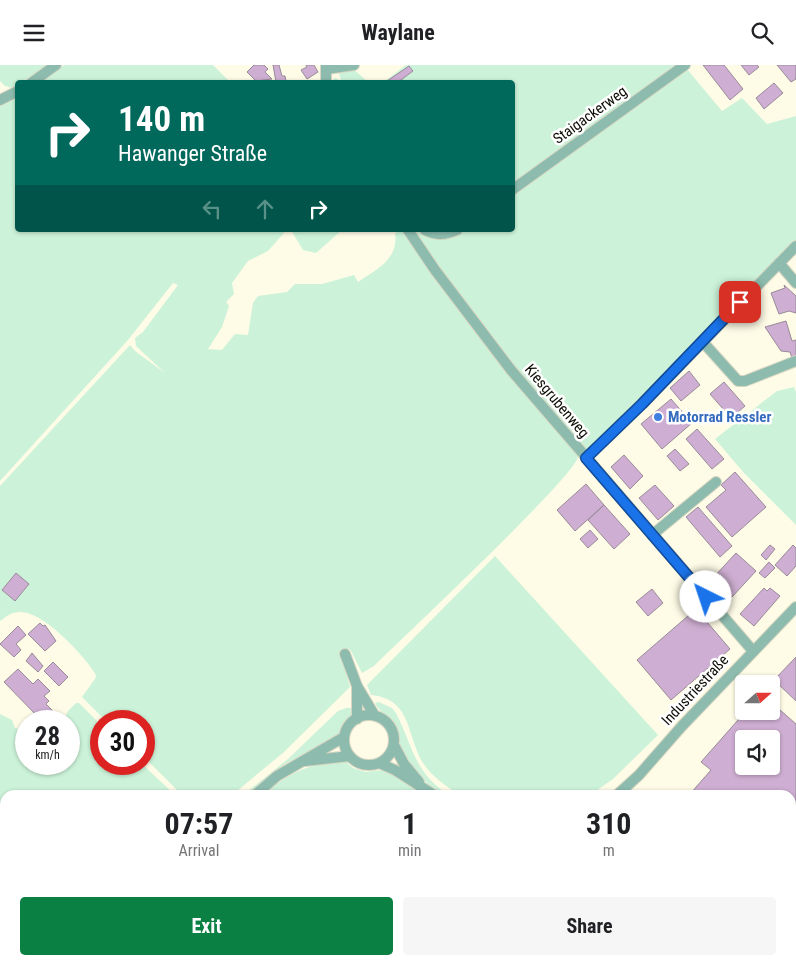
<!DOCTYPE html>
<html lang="en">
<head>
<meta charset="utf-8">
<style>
  :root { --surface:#fff; --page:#f6f6f6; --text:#202124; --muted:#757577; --accent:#0b8043 }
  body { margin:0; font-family:"Roboto Condensed",sans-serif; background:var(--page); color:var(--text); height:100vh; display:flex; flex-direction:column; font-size:19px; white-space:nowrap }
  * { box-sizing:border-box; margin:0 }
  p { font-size:16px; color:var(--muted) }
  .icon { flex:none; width:28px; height:28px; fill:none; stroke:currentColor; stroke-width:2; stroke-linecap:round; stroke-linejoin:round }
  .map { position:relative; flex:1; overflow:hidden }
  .side { position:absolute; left:0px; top:725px; width:796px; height:175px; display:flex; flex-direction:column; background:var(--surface); border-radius:15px 15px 0 0; box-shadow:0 1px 4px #0004 }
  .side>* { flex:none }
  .top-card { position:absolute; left:15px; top:15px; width:500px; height:152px; border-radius:5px; box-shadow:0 1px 4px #0004; background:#00695c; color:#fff; overflow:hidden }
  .needle { width:32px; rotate:69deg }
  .controls { position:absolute; left:735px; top:610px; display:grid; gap:10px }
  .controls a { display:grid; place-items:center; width:45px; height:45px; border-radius:5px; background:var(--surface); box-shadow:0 1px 4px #0004; font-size:25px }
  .speed { position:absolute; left:15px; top:645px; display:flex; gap:10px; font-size:25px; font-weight:700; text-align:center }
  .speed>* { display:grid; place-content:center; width:65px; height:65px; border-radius:50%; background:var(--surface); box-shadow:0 1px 4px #0004; line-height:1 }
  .speed small { font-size:12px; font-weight:400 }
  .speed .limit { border:8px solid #d22; background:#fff; color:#111 }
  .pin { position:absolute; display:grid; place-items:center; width:42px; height:42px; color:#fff; margin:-21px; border-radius:10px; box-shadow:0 2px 8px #0006 }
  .me { position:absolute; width:55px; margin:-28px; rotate:319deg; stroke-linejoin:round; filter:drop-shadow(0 0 4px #0008) }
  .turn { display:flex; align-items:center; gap:18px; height:105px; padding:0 20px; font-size:22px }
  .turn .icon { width:65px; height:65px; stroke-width:2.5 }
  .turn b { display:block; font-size:35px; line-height:42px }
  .lanes { display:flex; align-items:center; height:48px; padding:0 20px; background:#0003; justify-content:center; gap:25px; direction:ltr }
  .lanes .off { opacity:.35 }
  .eta { display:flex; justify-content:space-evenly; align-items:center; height:85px; text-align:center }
  .eta b { font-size:30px; font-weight:700; line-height:35px }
  .action { display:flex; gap:10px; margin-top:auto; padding:10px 20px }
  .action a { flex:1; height:58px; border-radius:5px; background:var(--accent); color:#fff; font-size:20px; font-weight:700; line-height:58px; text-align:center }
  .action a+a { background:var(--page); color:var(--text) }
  header { display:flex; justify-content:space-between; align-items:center; height:65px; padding:0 20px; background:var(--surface); font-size:22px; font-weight:700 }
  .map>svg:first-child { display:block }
</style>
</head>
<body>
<header><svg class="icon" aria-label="menu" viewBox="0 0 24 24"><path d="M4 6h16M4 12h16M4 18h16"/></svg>Waylane<svg class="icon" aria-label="search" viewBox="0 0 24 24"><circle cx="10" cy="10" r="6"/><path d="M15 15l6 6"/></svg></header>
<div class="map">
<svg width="796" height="900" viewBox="0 0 796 900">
  <rect width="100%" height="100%" fill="#fefbe6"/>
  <path fill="#ccf3d9" d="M 0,0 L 49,0 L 12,23 L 5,21 L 0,16 Z
    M 64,0 L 213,0 L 230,17 L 38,18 Z
    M 406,0 L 681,0 L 513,121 L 512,18 L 330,18 L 335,13 L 341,16 L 339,8 L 351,2 L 367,16 L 385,16 Z
    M 686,3 L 722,46 L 742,33 L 767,59 L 796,51 L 796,176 L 634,342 L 594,380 L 585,385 L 487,270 L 413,165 L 419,165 L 426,169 L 461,165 L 512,165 L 513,127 Z
    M 17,31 L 18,165 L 282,165 L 284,168 L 268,186 L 248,196 L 232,218 L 234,229 L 226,237 L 229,241 L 222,262 L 208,284 L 222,285 L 235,269 L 248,270 L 253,238 L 258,231 L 287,227 L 295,219 L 322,219 L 354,210 L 358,217 C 377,204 399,194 395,168 L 398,167 L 397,165 L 404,165 L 578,391 C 579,408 399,576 374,601 L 362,608 L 350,584 L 340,587 L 350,622 L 284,687 L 232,730 L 182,730 L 144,692 L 144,656 L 106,656 L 82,632 L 95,614 L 96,610 C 85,591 43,546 20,547 C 11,547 7,551 0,556 L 0,421 L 130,280 L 135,286 L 165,308 L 136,281 L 135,273 L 143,267 L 178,220 L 173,218 L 128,275 L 0,416 L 0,40 Z
    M 291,165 L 342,165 L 316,188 L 303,185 Z
    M 794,322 L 796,327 L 796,460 L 744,408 L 715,374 L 777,326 Z
    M 495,491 L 658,670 L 613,714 L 590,730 L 461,730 C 448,723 431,711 423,698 C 406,669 412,634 371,630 L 367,620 Z
    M 379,637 L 392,643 L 396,648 C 413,681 414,708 449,730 C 433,730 408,700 402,686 C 398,678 401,668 396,660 C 390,650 379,648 375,638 Z
    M 76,638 L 79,638 L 101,660 L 101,699 L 142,699 L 175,730 L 5,730 L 5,786 L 0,779 L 0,649 L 12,655 L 15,663 L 26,666 L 26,699 L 69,699 L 69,656 L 63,656 L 68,646 Z
    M 346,643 L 351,643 L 353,646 L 338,671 L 285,699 L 246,730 L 243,730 L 288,694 L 338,646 Z
    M 344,695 L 353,703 L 365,707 L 384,705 L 425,730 L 407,730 L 392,725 L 262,730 C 288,708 311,698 344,695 Z
    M 0,786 L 5,793 L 5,860 L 0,861 Z
    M 5,867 L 5,895 L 99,895 L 98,900 L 0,900 L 0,868 Z
    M 143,895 L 471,895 L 466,900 L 137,900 Z"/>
  <path fill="#ceaed2" stroke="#998b9a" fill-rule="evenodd" d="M 254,0 L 264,0 L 268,4 L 265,7 L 272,14 L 256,16 L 247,7 Z
    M 273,0 L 279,0 L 282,11 L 285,11 L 286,16 L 276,17 Z
    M 306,0 L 314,0 L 318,7 L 307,14 L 301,5 L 307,2 Z
    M 703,0 L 724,0 L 743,24 L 730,35 Z
    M 741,0 L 757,0 L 759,2 L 749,10 Z
    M 777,0 L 796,0 L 796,14 L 791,17 Z
    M 409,1 L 413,6 L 397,18 L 388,18 L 387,16 Z
    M 774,18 L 783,28 L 764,44 L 756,33 Z
    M 784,220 L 796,231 L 796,248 L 789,246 L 779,249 L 771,228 L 785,223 Z
    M 786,256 L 792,276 L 796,275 L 796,291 L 792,293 L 790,287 L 781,286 L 765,262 Z
    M 689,306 L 700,320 L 681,336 L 670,323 Z
    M 724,317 L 745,341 L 731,353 L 710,329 Z
    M 671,334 L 692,358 L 662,384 L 641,359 Z
    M 697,364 L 724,394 L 712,404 L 686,374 Z
    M 675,384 L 689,399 L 680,406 L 667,391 Z
    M 624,390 L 643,411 L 630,424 L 611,402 Z
    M 735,407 L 766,442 L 732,472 L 706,442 L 726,425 L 721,420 Z
    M 586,419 L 604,440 L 575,466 L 557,445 Z
    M 655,420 L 674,441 L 658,455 L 639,433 Z
    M 604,440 L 630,469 L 614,484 L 588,455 Z
    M 698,442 L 732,481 L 720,492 L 686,452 Z
    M 590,465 L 598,474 L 588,483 L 580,474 Z
    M 770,480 L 775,484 L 766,495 L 761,490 Z
    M 793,480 L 796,483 L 796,501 L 787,511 L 775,500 Z
    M 736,488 L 756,506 L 732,532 L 712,514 Z
    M 769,497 L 775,503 L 765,513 L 759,508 Z
    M 16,508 L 29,519 L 15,536 L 2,525 Z
    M 764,523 L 767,526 L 770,523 L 780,531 L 754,561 L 740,549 Z
    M 652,524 L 663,538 L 648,551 L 636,537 Z
    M 696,544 L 730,584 L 671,635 L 637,595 Z
    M 40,558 L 43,561 L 45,560 L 56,576 L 45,586 L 28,569 Z
    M 18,561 L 26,570 L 16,579 L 21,585 L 14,592 L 0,579 Z
    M 32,588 L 43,601 L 38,607 L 26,596 Z
    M 796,592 L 796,636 L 774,615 Z
    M 53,597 L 68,612 L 59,621 L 44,606 Z
    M 18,604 L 33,619 L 38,614 L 50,626 L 44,631 L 49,636 L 46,639 L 57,650 L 50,656 L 42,656 L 4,617 Z
    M 771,637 L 796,659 L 796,777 L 791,782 L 791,730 L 690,729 L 711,705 L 701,697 L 746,646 L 771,646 ZM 744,674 L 771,674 L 771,701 L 744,701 Z"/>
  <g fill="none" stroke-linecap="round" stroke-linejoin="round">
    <g stroke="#d8d5c2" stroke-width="12">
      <path id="street" d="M 327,4 L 354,0
        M 31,18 L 56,0
        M 326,18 L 326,0
        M 0,35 L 18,26
        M 512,125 L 685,0
        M 408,165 L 435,205 L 511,305 L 753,586
        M 425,165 C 437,171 445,170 457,165
        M 779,198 L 796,218
        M 702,276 L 738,316 L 745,316 L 796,296
        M 586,393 L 642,339 L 796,181
        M 652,470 L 716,417
        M 345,589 L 357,621 L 375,651
        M344 675a25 25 0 1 1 50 0a25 25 0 1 1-50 0Z
        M 357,654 L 357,621
        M 394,680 L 404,699 L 419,717
        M 305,696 L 350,691
        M 379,698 L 395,705 L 434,730
        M 255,730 L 277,711 L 344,672
        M 617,730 L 639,710 L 682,661 L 796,542
        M 791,846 L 796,843
        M 549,895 L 557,900
        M 112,900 L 114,895
        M 743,900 L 748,895"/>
    </g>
    <use href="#street" stroke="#8dbcae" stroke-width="10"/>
  </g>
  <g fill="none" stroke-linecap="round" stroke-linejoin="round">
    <g stroke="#114b97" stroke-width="12">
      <path id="route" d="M 706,532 L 586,393 L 642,339 L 740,237"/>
    </g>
    <use href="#route" stroke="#1a73e8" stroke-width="9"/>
  </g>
  <circle fill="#3f7fe0" stroke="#fff" stroke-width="2" cx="658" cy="352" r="5"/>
  <g text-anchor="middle" stroke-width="5" stroke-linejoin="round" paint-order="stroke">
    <g font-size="15" fill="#0e0d06" stroke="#fff">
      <text transform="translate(590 50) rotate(-36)" y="5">Staigackerweg</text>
      <text transform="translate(557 336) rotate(50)" y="5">Kiesgrubenweg</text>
      <text transform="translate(695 625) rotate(-47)" y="5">Industriestraße</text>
    </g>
    <g font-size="15" font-weight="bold" fill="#366cbe" stroke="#fff" text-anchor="start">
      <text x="668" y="357">Motorrad Ressler</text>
    </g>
  </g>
</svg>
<div class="controls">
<a><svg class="needle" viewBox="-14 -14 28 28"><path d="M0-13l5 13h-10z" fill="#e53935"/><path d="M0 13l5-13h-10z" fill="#757577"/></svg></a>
<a><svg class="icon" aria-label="sound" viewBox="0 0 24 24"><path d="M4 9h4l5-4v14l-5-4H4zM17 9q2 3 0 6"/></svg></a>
</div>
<div class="speed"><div>28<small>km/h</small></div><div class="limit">30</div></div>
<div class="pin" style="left:740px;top:237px;background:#d93025"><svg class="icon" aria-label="arrive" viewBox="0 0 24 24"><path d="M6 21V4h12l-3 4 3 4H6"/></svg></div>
<svg class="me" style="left:706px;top:532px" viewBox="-20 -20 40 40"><circle r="19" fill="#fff"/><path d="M0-13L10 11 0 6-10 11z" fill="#1a73e8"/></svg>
<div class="top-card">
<div class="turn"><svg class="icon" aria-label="right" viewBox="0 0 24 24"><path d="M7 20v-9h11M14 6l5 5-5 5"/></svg><div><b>140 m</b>Hawanger Straße</div></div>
<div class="lanes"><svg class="icon off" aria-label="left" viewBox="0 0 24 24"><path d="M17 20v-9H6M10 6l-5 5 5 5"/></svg><svg class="icon off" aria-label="ahead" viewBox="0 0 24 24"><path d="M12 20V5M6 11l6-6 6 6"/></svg><svg class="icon" aria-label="right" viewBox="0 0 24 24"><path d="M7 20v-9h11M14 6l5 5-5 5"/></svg></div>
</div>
<section class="side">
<div class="eta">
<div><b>07:57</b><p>Arrival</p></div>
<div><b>1</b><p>min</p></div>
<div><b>310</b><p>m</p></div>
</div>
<div class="action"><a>Exit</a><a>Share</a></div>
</section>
</div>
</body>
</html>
